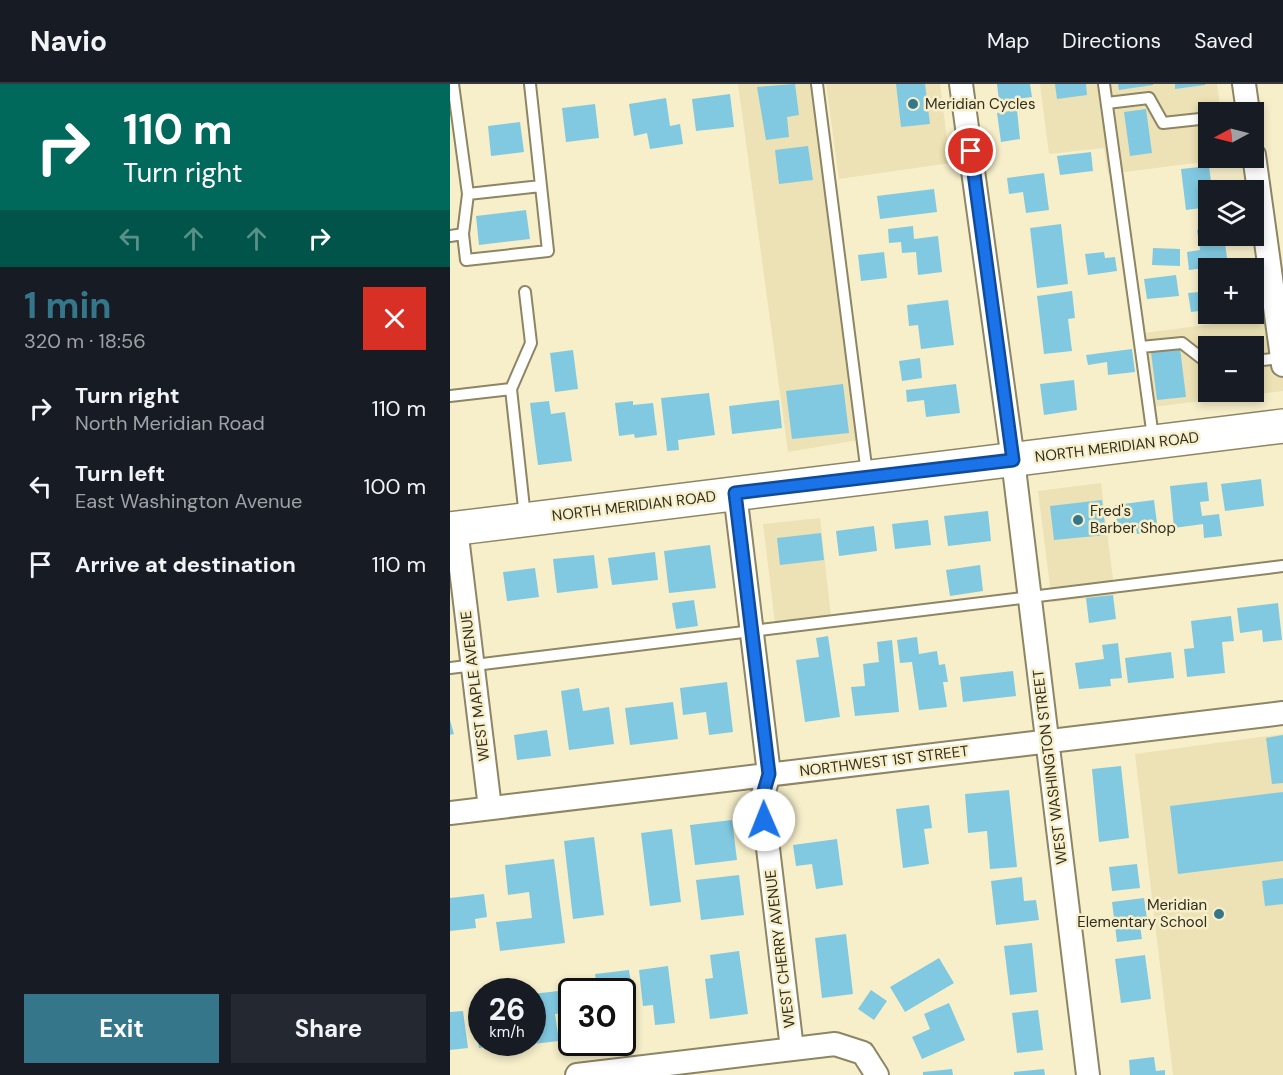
<!DOCTYPE html>
<html lang="en">
<head>
<meta charset="utf-8">
<style>
  :root { --surface:#171b24; --page:#242831; --text:#f1f3f6; --muted:#9ea1a6; --line:#363941; --accent:#36768a }
  body { margin:0; font-family:"DM Sans",sans-serif; background:var(--page); color:var(--text); height:100vh; display:flex; flex-direction:column; font-size:22px; white-space:nowrap }
  * { box-sizing:border-box; margin:0 }
  p { font-size:20px; color:var(--muted) }
  .icon { flex:none; width:33px; height:33px; fill:none; stroke:currentColor; stroke-width:2; stroke-linecap:round; stroke-linejoin:round }
  .map { position:relative; flex:1; overflow:hidden }
  .sheet { display:flex; flex-direction:column; background:var(--surface); width:450px }
  .sheet>* { flex:none }
  .top-card { background:#00695c; color:#fff; overflow:hidden }
  .needle { width:39px; rotate:263deg }
  .controls { position:absolute; left:748px; top:18px; display:grid; gap:12px }
  .controls a { display:grid; place-items:center; width:66px; height:66px; border-radius:0px; background:var(--surface); box-shadow:0 3px 9px #0003; font-size:30px }
  .speed { position:absolute; left:18px; top:894px; display:flex; gap:12px; font-size:30px; font-weight:700; text-align:center }
  .speed>* { display:grid; place-content:center; width:78px; height:78px; border-radius:50%; background:var(--surface); box-shadow:0 3px 9px #0003; line-height:1 }
  .speed small { font-size:15px; font-weight:400 }
  .speed .limit { border:3px solid #111; border-radius:9px; background:#fff; color:#111 }
  .pin { position:absolute; display:grid; place-items:center; width:51px; height:51px; color:#fff; margin:-26px; border:3px solid #fff; border-radius:50%; box-shadow:0 2px 6px #0007 }
  .me { position:absolute; width:66px; margin:-33px; rotate:359deg; stroke-linejoin:round; filter:drop-shadow(0 0 4px #0008) }
  .turn { display:flex; align-items:center; gap:21px; height:126px; padding:0 24px; font-size:27px }
  .turn .icon { width:78px; height:78px; stroke-width:2.5 }
  .turn b { display:block; font-size:42px; line-height:51px }
  .lanes { display:flex; align-items:center; height:57px; padding:0 24px; background:#0003; justify-content:center; gap:30px; direction:ltr }
  .lanes .off { opacity:.35 }
  .round { display:grid; place-items:center; flex:none; width:63px; height:63px; border-radius:0px; background:var(--page) }
  .overview { display:flex; align-items:center; justify-content:space-between; height:102px; padding:0 24px }
  h1 { font-size:36px; font-weight:700; line-height:45px; color:var(--accent) }
  .button { display:flex; gap:12px; margin-top:auto; padding:12px 24px }
  .button a { flex:1; height:69px; border-radius:0px; background:var(--accent); color:#fff; font-size:24px; font-weight:700; line-height:69px; text-align:center }
  .button a+a { background:var(--page); color:var(--text) }
  ul { padding:0; list-style:none }
  li { display:flex; align-items:center; gap:18px; height:78px; padding:0 24px }
  li div { flex:1 }
  li b { display:block; font-size:22px }
  li em { font-style:normal }
  header { display:flex; align-items:center; gap:36px; box-sizing:border-box; height:84px; padding:0 30px; background:var(--surface); border-bottom:2px solid var(--line) }
  header strong { font-size:28px }
  nav { display:flex; gap:33px; margin-inline-start:auto; font-size:21px }
  main { display:flex; flex:1; min-height:0 }
  .map>svg:first-child { display:block }
</style>
</head>
<body>
<header>
<strong>Navio</strong>
<nav><a>Map</a><a>Directions</a><a>Saved</a></nav>
</header>
<main>
<section class="sheet">
<div class="top-card">
<div class="turn"><svg class="icon" aria-label="right" viewBox="0 0 24 24"><path d="M7 20v-9h11M14 6l5 5-5 5"/></svg><div><b>110 m</b>Turn right</div></div>
<div class="lanes"><svg class="icon off" aria-label="left" viewBox="0 0 24 24"><path d="M17 20v-9H6M10 6l-5 5 5 5"/></svg><svg class="icon off" aria-label="ahead" viewBox="0 0 24 24"><path d="M12 20V5M6 11l6-6 6 6"/></svg><svg class="icon off" aria-label="ahead" viewBox="0 0 24 24"><path d="M12 20V5M6 11l6-6 6 6"/></svg><svg class="icon" aria-label="right" viewBox="0 0 24 24"><path d="M7 20v-9h11M14 6l5 5-5 5"/></svg></div>
</div>
<div class="overview"><div><h1>1 min</h1><p>320 m · 18:56</p></div><a class="round" style="background:#d93025;color:#fff"><svg class="icon" aria-label="close" viewBox="0 0 24 24"><path d="M6 6l12 12M18 6L6 18"/></svg></a></div>
<ul>
<li><svg class="icon" aria-label="right" viewBox="0 0 24 24"><path d="M7 20v-9h11M14 6l5 5-5 5"/></svg><div><b>Turn right</b><p>North Meridian Road</p></div><em>110 m</em></li>
<li><svg class="icon" aria-label="left" viewBox="0 0 24 24"><path d="M17 20v-9H6M10 6l-5 5 5 5"/></svg><div><b>Turn left</b><p>East Washington Avenue</p></div><em>100 m</em></li>
<li><svg class="icon" aria-label="arrive" viewBox="0 0 24 24"><path d="M6 21V4h12l-3 4 3 4H6"/></svg><div><b>Arrive at destination</b></div><em>110 m</em></li>
</ul>
<div class="button"><a>Exit</a><a>Share</a></div>
</section>
<div class="map">
<svg width="833" height="991" viewBox="0 0 833 991">
  <rect width="100%" height="100%" fill="#f7efca"/>
  <path fill="#ece2b5" fill-rule="evenodd" d="M 288,0 L 362,0 L 408,356 L 338,368 Z
    M 376,0 L 490,0 L 500,79 L 389,95 Z
    M 590,0 L 767,0 L 771,28 L 759,28 L 759,74 L 777,75 L 658,90 L 654,64 L 599,70 Z
    M 833,231 L 833,307 L 703,323 L 694,249 ZM 759,262 L 804,262 L 804,308 L 759,308 Z
    M 651,399 L 665,511 L 602,518 L 588,407 Z
    M 370,434 L 381,533 L 325,539 L 313,440 Z
    M 833,650 L 833,991 L 723,991 L 685,670 Z"/>
  <path fill="#81c9e0" d="M 345,0 L 349,31 L 337,33 L 339,53 L 316,56 L 307,3 Z
    M 446,0 L 475,0 L 480,40 L 451,43 Z
    M 547,0 L 580,0 L 582,13 L 549,17 Z
    M 605,0 L 636,0 L 637,11 L 607,15 Z
    M 668,0 L 703,0 L 703,1 L 669,6 Z
    M 725,0 L 755,0 L 755,1 L 725,5 Z
    M 280,10 L 284,43 L 246,47 L 242,15 Z
    M 216,14 L 220,42 L 230,40 L 233,60 L 200,65 L 197,49 L 184,52 L 179,20 Z
    M 145,20 L 149,54 L 116,58 L 112,24 Z
    M 696,25 L 702,69 L 680,72 L 674,28 Z
    M 567,26 L 570,55 L 551,58 L 547,29 Z
    M 70,38 L 74,68 L 41,72 L 38,42 Z
    M 358,62 L 363,96 L 329,100 L 325,66 Z
    M 641,68 L 643,87 L 610,91 L 607,72 Z
    M 759,82 L 762,106 L 759,106 L 759,123 L 736,126 L 731,85 Z
    M 594,89 L 599,126 L 576,129 L 573,108 L 559,110 L 557,94 Z
    M 484,105 L 487,128 L 430,135 L 427,112 Z
    M 76,126 L 80,155 L 29,161 L 26,132 Z
    M 611,140 L 618,200 L 587,204 L 580,144 Z
    M 463,142 L 464,155 L 488,152 L 492,188 L 468,191 L 466,168 L 452,169 L 451,158 L 439,159 L 438,145 Z
    M 759,144 L 759,152 L 774,152 L 778,181 L 739,186 L 737,168 L 750,166 L 747,146 Z
    M 703,164 L 730,165 L 730,182 L 702,181 Z
    M 434,168 L 437,194 L 411,197 L 408,171 Z
    M 654,168 L 655,174 L 665,173 L 667,187 L 638,191 L 635,170 Z
    M 726,191 L 729,212 L 697,215 L 694,195 Z
    M 759,194 L 759,226 L 741,228 L 738,209 L 749,208 L 748,195 Z
    M 622,207 L 625,234 L 618,235 L 622,267 L 594,270 L 587,212 Z
    M 498,216 L 504,261 L 471,265 L 468,241 L 459,242 L 457,221 Z
    M 730,264 L 736,313 L 707,316 L 701,268 Z
    M 682,265 L 685,288 L 658,291 L 657,278 L 638,281 L 636,271 Z
    M 123,266 L 128,305 L 105,308 L 100,269 Z
    M 470,274 L 472,294 L 452,297 L 449,277 Z
    M 624,296 L 627,326 L 594,331 L 590,300 Z
    M 393,300 L 399,349 L 342,355 L 336,307 Z
    M 506,300 L 510,329 L 476,333 L 474,316 L 457,318 L 456,306 Z
    M 259,309 L 265,351 L 228,356 L 229,366 L 217,367 L 211,314 Z
    M 329,316 L 332,344 L 282,350 L 279,322 Z
    M 99,317 L 101,330 L 115,328 L 122,377 L 88,381 L 80,319 Z
    M 183,317 L 183,321 L 203,319 L 207,351 L 185,354 L 184,350 L 169,352 L 165,319 Z
    M 811,395 L 814,422 L 775,427 L 771,400 Z
    M 757,398 L 759,417 L 750,418 L 752,432 L 769,430 L 772,452 L 754,454 L 753,440 L 724,444 L 720,402 Z
    M 652,416 L 656,451 L 604,456 L 600,422 Z
    M 704,416 L 708,447 L 687,450 L 686,444 L 668,446 L 665,421 Z
    M 538,427 L 541,457 L 498,462 L 494,432 Z
    M 478,436 L 481,461 L 445,465 L 442,440 Z
    M 424,442 L 427,467 L 389,472 L 386,447 Z
    M 371,449 L 374,476 L 330,481 L 327,454 Z
    M 260,461 L 266,504 L 219,509 L 214,467 Z
    M 205,468 L 208,496 L 162,501 L 158,474 Z
    M 144,471 L 148,504 L 107,509 L 103,475 Z
    M 530,481 L 533,507 L 500,512 L 496,486 Z
    M 85,484 L 89,513 L 57,517 L 53,488 Z
    M 663,511 L 666,535 L 639,539 L 636,514 Z
    M 244,516 L 248,542 L 226,545 L 222,519 Z
    M 828,519 L 832,556 L 813,558 L 812,546 L 790,549 L 787,524 Z
    M 781,532 L 784,557 L 772,558 L 775,589 L 737,593 L 734,565 L 744,564 L 741,537 Z
    M 378,552 L 390,633 L 355,638 L 346,576 L 369,573 L 366,554 Z
    M 467,553 L 469,570 L 487,567 L 489,581 L 495,580 L 498,598 L 493,598 L 497,623 L 469,626 L 462,578 L 450,579 L 447,556 Z
    M 442,556 L 449,628 L 405,632 L 401,603 L 415,602 L 413,580 L 429,578 L 427,558 Z
    M 668,559 L 672,594 L 660,595 L 661,602 L 629,605 L 625,579 L 654,575 L 652,561 Z
    M 721,568 L 724,594 L 678,599 L 675,574 Z
    M 563,587 L 566,612 L 513,618 L 510,593 Z
    M 277,598 L 283,648 L 259,651 L 256,628 L 233,631 L 230,604 Z
    M 129,604 L 133,627 L 159,623 L 164,660 L 119,666 L 111,607 Z
    M 223,618 L 228,655 L 180,661 L 175,624 Z
    M 0,636 L 4,650 L 0,651 Z
    M 97,646 L 101,672 L 67,676 L 64,651 Z
    M 833,651 L 833,699 L 822,700 L 816,654 Z
    M 671,682 L 679,754 L 649,758 L 642,685 Z
    M 559,706 L 567,783 L 540,785 L 537,747 L 518,749 L 515,710 Z
    M 833,708 L 833,777 L 728,790 L 720,722 Z
    M 479,721 L 482,744 L 474,745 L 479,780 L 453,784 L 446,725 Z
    M 282,736 L 287,776 L 245,781 L 240,741 Z
    M 222,745 L 231,818 L 200,822 L 191,749 Z
    M 144,753 L 154,831 L 123,835 L 114,757 Z
    M 387,755 L 393,801 L 366,805 L 362,780 L 346,782 L 343,761 Z
    M 104,775 L 115,859 L 50,867 L 46,838 L 82,834 L 79,808 L 58,811 L 55,781 Z
    M 687,780 L 690,804 L 662,807 L 659,783 Z
    M 289,791 L 294,831 L 251,836 L 246,796 Z
    M 572,793 L 574,817 L 586,816 L 589,836 L 546,841 L 541,797 Z
    M 833,794 L 833,820 L 815,822 L 812,797 Z
    M 34,810 L 37,833 L 25,835 L 26,844 L 0,847 L 0,814 Z
    M 694,814 L 698,841 L 690,842 L 692,855 L 667,858 L 662,818 Z
    M 396,850 L 403,910 L 372,914 L 365,854 Z
    M 582,859 L 587,908 L 560,911 L 554,862 Z
    M 289,867 L 298,930 L 260,935 L 255,895 L 263,894 L 260,871 Z
    M 695,871 L 701,915 L 671,919 L 665,875 Z
    M 489,874 L 504,899 L 455,928 L 440,903 Z
    M 218,882 L 225,939 L 205,941 L 203,921 L 193,922 L 189,886 Z
    M 179,886 L 184,920 L 172,921 L 172,908 L 148,908 L 145,890 Z
    M 117,906 L 119,928 L 105,930 L 109,957 L 83,960 L 82,910 Z
    M 421,906 L 437,917 L 424,936 L 408,925 Z
    M 32,916 L 32,958 L 58,960 L 29,964 L 23,917 Z
    M 499,919 L 515,956 L 472,975 L 462,953 L 480,945 L 474,930 Z
    M 588,926 L 593,966 L 567,969 L 562,929 Z
    M 13,927 L 18,964 L 0,966 L 0,928 Z
    M 704,973 L 706,987 L 715,986 L 715,991 L 680,991 L 679,976 Z
    M 502,985 L 503,991 L 473,991 L 473,988 Z
    M 594,985 L 595,991 L 564,991 L 564,988 Z"/>
  <g fill="none" stroke-linecap="round" stroke-linejoin="round">
    <g stroke="#8d8563" stroke-width="14">
      <path id="lane" d="M 367,0 L 417,390
        M 654,0 L 703,353
        M 657,19 L 699,14 L 713,39 L 759,34
        M 18,110 L 91,102 L 80,0
        M 13,150 L 16,176 L 98,167 L 91,102
        M 0,152 L 13,150 L 18,110 L 3,0
        M 691,263 L 732,259 L 759,280
        M 804,277 L 832,274
        M 0,312 L 61,305
        M 75,433 L 61,305 L 81,259 L 75,208
        M 0,584 L 833,482"/>
    </g>
    <g stroke="#8d8563" stroke-width="26">
      <path id="street" d="M 511,0 L 563,376 L 638,991
        M 794,0 L 798,28
        M 804,71 L 833,281
        M 285,409 L 319,690 L 312,714 L 342,965
        M 6,444 L 40,724
        M 0,729 L 833,629
        M 127,991 L 385,960 L 413,969 L 427,991"/>
    </g>
    <g stroke="#8d8563" stroke-width="36">
      <path id="primary" d="M 0,445 L 833,342"/>
    </g>
    <use href="#lane" stroke="#fff" stroke-width="10"/>
    <use href="#street" stroke="#fff" stroke-width="22"/>
    <use href="#primary" stroke="#fff" stroke-width="33"/>
  </g>
  <g fill="none" stroke-linecap="round" stroke-linejoin="round">
    <g stroke="#114b97" stroke-width="15">
      <path id="route" d="M 314,736 L 312,714 L 319,690 L 285,409 L 563,376 L 521,67"/>
    </g>
    <use href="#route" stroke="#1a73e8" stroke-width="10"/>
  </g>
  <g fill="#36768a" stroke="#f7efca" stroke-width="2">
    <circle cx="463" cy="20" r="6"/>
    <circle cx="628" cy="436" r="6"/>
    <circle cx="769" cy="830" r="6"/>
  </g>
  <g text-anchor="middle" stroke-width="5" stroke-linejoin="round" paint-order="stroke">
    <g font-size="15" fill="#312e1f" stroke="#f7efca" text-anchor="start">
      <text x="475" y="25">Meridian Cycles</text>
      <text x="640" y="432">Fred's<tspan x="640" dy="17">Barber Shop</tspan></text>
      <text x="757" y="826" text-anchor="end">Meridian<tspan x="757" dy="17">Elementary School</tspan></text>
    </g>
    <g font-size="15" fill="#312e1f" stroke="#f7efca">
      <text transform="translate(667 363) rotate(-7)" y="5">NORTH MERIDIAN ROAD</text>
      <text transform="translate(184 422) rotate(-7)" y="5">NORTH MERIDIAN ROAD</text>
      <text transform="translate(25 602) rotate(-97)" y="5">WEST MAPLE AVENUE</text>
      <text transform="translate(434 677) rotate(-7)" y="5">NORTHWEST 1ST STREET</text>
      <text transform="translate(600 683) rotate(-97)" y="5">WEST WASHINGTON STREET</text>
      <text transform="translate(330 865) rotate(-97)" y="5">WEST CHERRY AVENUE</text>
    </g>
  </g>
</svg>
<div class="controls">
<a><svg class="needle" viewBox="-14 -14 28 28"><path d="M0-13l5 13h-10z" fill="#e53935"/><path d="M0 13l5-13h-10z" fill="#9ea1a6"/></svg></a>
<a><svg class="icon" aria-label="layers" viewBox="0 0 24 24"><path d="M12 4l9 5-9 5-9-5zM3 14l9 5 9-5"/></svg></a>
<a>+</a>
<a>−</a>
</div>
<div class="speed"><div>26<small>km/h</small></div><div class="limit">30</div></div>
<div class="pin" style="left:521px;top:67px;background:#d93025"><svg class="icon" aria-label="arrive" viewBox="0 0 24 24"><path d="M6 21V4h12l-3 4 3 4H6"/></svg></div>
<svg class="me" style="left:314px;top:736px" viewBox="-20 -20 40 40"><circle r="19" fill="#fff"/><path d="M0-13L10 11 0 6-10 11z" fill="#1a73e8"/></svg>
</div>
</main>
</body>
</html>
